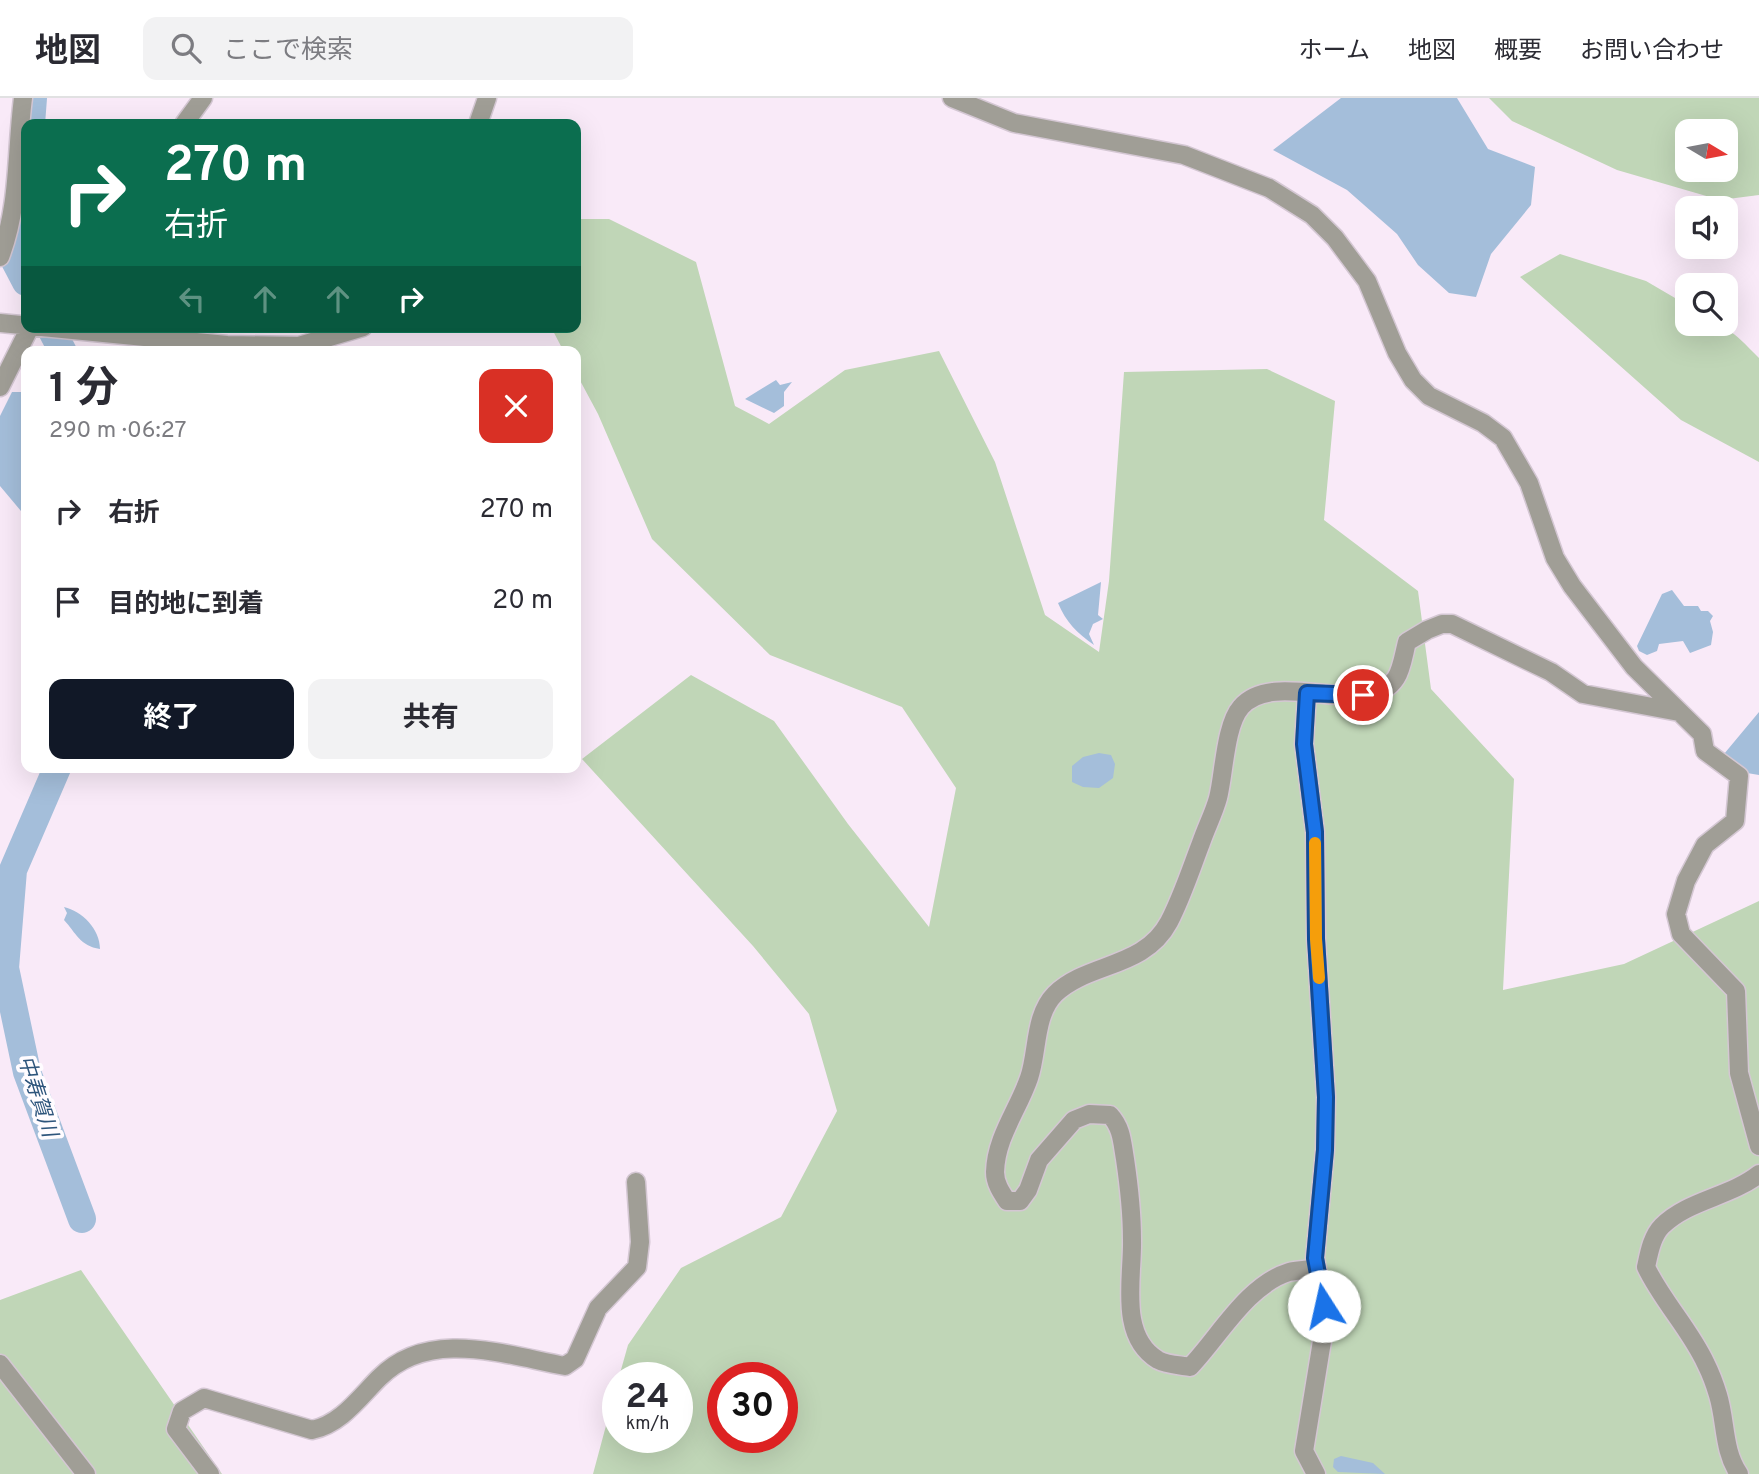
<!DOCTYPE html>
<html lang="ja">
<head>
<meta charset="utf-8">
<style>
  :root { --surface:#fff; --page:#f2f2f3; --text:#2b2b33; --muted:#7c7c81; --line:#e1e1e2; --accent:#111827 }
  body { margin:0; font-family:Overpass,"Noto Sans JP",sans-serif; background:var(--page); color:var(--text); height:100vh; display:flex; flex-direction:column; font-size:26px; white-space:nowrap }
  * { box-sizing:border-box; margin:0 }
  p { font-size:23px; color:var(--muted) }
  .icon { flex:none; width:38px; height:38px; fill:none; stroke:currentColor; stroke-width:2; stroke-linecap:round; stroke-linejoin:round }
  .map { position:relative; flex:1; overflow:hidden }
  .drawer { position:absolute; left:21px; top:248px; width:560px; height:427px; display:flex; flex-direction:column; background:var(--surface); border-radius:14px; box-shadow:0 7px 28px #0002 }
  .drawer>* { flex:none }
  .guide { position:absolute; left:21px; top:21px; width:560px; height:214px; border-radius:14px; box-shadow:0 7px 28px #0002; background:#0b6e4f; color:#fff; overflow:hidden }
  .needle { width:46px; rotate:100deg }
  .controls { position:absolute; left:1675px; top:21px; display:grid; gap:14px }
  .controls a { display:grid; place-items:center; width:63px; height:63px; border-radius:14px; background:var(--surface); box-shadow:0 7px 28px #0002; font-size:35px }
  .speed { position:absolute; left:602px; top:1264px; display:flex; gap:14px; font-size:35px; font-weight:700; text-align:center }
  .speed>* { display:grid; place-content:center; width:91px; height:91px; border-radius:50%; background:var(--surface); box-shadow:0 7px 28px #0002; line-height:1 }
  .speed small { font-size:18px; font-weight:400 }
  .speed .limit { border:10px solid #d22; background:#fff; color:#111 }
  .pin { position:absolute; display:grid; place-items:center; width:60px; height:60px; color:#fff; margin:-30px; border:4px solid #fff; border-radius:50%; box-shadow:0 2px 7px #0007 }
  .me { position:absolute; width:77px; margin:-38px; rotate:350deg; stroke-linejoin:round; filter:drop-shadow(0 0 5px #0008) }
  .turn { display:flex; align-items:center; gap:24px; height:147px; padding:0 28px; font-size:32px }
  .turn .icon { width:91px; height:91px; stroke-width:2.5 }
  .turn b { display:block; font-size:49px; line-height:60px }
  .lanes { display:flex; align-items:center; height:66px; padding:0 28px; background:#0003; justify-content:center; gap:35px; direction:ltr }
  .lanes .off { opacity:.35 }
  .round { display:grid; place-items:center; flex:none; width:74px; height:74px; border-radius:14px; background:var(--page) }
  .headline { display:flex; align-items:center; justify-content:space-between; height:119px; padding:0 28px }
  h1 { font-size:42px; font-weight:700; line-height:52px }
  .cta { display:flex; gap:14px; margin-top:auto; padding:14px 28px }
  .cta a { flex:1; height:80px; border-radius:14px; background:var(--accent); color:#fff; font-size:28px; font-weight:700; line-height:80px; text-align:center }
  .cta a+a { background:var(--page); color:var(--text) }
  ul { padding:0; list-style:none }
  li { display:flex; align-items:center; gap:21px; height:91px; padding:0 28px }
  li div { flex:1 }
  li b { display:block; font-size:26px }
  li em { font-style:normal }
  header { display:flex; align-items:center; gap:42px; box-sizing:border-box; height:98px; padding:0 35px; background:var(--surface); border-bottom:2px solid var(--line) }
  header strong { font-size:33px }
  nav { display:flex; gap:38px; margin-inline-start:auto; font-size:24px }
  .search { width:490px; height:63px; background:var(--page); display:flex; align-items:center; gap:18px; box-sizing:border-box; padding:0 24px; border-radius:14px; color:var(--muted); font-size:26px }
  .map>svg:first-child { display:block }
</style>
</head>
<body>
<header>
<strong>地図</strong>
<div class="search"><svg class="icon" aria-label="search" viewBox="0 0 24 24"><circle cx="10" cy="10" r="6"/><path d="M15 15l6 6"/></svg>ここで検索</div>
<nav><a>ホーム</a><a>地図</a><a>概要</a><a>お問い合わせ</a></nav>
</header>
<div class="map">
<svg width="1759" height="1376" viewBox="0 0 1759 1376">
  <rect width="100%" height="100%" fill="#f9eaf8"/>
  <path fill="#c0d6b7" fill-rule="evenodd" d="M 1489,0 L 1759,0 L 1759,97 L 1720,102 L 1617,72 L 1512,23 ZM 1687,33 L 1726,33 L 1726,72 L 1687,72 Z
    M 576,121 L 609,121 L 696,164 L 735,308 L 769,326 L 845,272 L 939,253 L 995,364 L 1045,517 L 1099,554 L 1109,483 L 1124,274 L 1267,271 L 1335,303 L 1324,422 L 1418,493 L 1431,591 L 1514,681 L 1503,892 L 1624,866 L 1759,803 L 1759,1376 L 593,1376 L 618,1283 L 618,1339 L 677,1339 L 677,1279 L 619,1279 L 628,1247 L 681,1170 L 781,1119 L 837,1013 L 809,916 L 753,848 L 582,661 L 691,577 L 774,623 L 848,726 L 929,829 L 956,690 L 902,609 L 770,557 L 652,441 L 598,316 L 576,275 L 576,254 L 564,254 L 551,229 L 576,229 ZM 723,1279 L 782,1279 L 782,1339 L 723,1339 Z
    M 1560,156 L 1646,183 L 1687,207 L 1687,226 C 1729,226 1730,231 1759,260 L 1759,364 L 1681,322 L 1520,179 Z
    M 81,1172 L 222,1376 L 0,1376 L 0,1202 Z"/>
  <path fill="#a4beda" d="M 1341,0 L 1457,0 L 1488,51 L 1535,69 L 1531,107 L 1491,156 L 1476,199 L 1449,195 L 1418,167 L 1397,136 L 1347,92 L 1273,52 Z
    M 776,282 L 780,287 L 792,284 L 784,294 L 784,308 L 774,315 L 745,301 Z
    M 12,294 L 26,294 L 26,419 L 0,388 L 0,318 Z
    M 1101,484 L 1098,517 L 1103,521 L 1093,526 L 1089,536 L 1094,547 C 1077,535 1066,524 1058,505 Z
    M 1672,492 L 1684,508 L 1698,508 L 1701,513 L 1708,513 L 1713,518 L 1710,523 L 1713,534 L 1711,547 L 1690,555 L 1683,543 L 1659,546 L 1657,553 L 1647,557 L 1639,553 L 1637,548 L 1662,496 Z
    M 1759,614 L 1759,677 L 1747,675 L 1724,656 Z
    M 1099,655 L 1111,657 L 1115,666 L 1113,680 L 1099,690 L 1083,689 L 1072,684 L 1072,668 L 1083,659 Z
    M 64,809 C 82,813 100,831 100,851 C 80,848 76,835 64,822 L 67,815 Z
    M 1341,1358 L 1373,1365 L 1385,1376 L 1338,1374 L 1333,1369 L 1334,1361 Z"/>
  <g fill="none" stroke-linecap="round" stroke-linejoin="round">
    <path stroke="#a4beda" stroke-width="28" d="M 31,26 L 33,0
      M 26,122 L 15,163 L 26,184
      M 50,229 L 63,254
      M 57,670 L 13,772 L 5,870 L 27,974 L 82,1121"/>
    <g stroke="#d4c7d3" stroke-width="21">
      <path id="minor" d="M 952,0 L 1014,25 L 1184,57 L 1269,90 L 1312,117 L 1335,140 L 1367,183 L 1397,255 L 1413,282 L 1429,298 L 1483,325 L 1503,340 L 1529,385 L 1555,460 L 1572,488 L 1634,569 L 1702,636 L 1705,653 L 1739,678 L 1735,723 L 1705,747 L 1686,783 L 1676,816 L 1681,836 L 1736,893 L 1739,975 L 1759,1048
        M 184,26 L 203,0
        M 478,26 L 487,0
        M 0,159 C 20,107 16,54 23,0
        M 0,225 L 227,247 L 299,248 L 363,229
        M 0,289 L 30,229
        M 1307,595 L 1304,646 L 1315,734 L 1316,840 L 1326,999 L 1325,1052 L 1315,1160 L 1324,1208 L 1324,1231 L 1304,1353 L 1316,1376
        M 1317,1170 C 1308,1172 1298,1172 1289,1174 C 1247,1187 1219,1239 1190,1269 C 1180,1267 1167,1267 1158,1262 C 1118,1238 1133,1179 1132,1142 C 1132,1114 1129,1088 1125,1061 C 1122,1044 1122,1030 1110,1017 L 1089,1016 L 1074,1022 L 1039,1062 L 1028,1092 L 1020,1103 L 1007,1103 C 1001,1094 995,1085 995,1074 C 996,1039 1018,1012 1029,980 C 1038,954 1034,917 1055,896 C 1088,864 1144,871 1169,824 C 1182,799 1191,771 1201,745 C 1206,730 1214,715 1218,700 C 1224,677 1225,627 1241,609 C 1275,569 1369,623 1396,580 C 1402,571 1404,555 1407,544 L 1427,532 L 1442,526 L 1452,526 L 1551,574 L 1583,596 L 1679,614
        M 0,1266 L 86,1376
        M 210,1376 L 176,1331 L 182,1313 L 204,1300 L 312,1332 C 341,1326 359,1300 379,1280 C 429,1229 505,1257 565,1268 L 575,1261 L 598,1210 L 637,1169 L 640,1144 L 636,1084
        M 1739,1376 C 1723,1353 1726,1323 1718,1297 C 1715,1287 1711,1276 1706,1266 C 1690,1231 1662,1203 1646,1169 C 1649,1155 1652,1138 1662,1128 C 1688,1102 1730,1099 1759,1076"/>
    </g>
    <use href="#minor" stroke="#a09e96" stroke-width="18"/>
  </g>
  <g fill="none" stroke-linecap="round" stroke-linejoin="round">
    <g stroke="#114b97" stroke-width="18">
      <path id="route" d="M 1324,1208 L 1315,1160 L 1325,1052 L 1326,999 L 1316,841 L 1315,734 L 1304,646 L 1307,595 L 1363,597"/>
    </g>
    <use href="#route" stroke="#1a73e8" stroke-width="12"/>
    <path stroke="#f59e0b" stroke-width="12" d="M 1315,745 L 1316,841 L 1319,880"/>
  </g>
  <g text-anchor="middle" stroke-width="7" stroke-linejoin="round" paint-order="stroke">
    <g font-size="21" font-style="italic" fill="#2e557c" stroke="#fffcff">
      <text transform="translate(38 998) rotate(72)" y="7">中寿賀川</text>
    </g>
  </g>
</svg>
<div class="controls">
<a><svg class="needle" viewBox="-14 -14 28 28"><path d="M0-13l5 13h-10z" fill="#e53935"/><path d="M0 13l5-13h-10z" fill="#7c7c81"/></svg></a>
<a><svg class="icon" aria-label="sound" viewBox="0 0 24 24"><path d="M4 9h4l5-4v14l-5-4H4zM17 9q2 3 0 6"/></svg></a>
<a><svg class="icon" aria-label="search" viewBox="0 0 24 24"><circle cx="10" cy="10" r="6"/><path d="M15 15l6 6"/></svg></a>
</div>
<div class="speed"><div>24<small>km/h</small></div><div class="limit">30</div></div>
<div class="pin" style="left:1363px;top:597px;background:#d93025"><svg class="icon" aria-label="arrive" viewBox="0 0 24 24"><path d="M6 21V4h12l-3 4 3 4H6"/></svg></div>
<svg class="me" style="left:1324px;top:1208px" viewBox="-20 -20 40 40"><circle r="19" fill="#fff"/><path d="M0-13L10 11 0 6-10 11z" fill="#1a73e8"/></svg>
<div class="guide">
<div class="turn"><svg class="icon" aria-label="right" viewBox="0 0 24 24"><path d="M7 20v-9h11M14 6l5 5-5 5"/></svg><div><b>270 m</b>右折</div></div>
<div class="lanes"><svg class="icon off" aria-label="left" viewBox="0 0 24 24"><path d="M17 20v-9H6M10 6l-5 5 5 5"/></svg><svg class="icon off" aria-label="ahead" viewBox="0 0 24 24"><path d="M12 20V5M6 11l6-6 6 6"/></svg><svg class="icon off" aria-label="ahead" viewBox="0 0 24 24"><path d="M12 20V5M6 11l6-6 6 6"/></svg><svg class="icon" aria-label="right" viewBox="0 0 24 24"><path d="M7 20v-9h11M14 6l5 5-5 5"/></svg></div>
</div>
<section class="drawer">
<div class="headline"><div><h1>1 分</h1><p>290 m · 06:27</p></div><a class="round" style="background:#d93025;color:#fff"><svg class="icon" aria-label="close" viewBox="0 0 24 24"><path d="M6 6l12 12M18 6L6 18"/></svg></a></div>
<ul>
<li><svg class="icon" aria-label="right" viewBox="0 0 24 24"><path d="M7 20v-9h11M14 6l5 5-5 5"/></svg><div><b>右折</b></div><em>270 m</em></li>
<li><svg class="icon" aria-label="arrive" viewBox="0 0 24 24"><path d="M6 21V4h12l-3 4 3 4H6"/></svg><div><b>目的地に到着</b></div><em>20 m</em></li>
</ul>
<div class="cta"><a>終了</a><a>共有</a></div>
</section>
</div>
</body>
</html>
